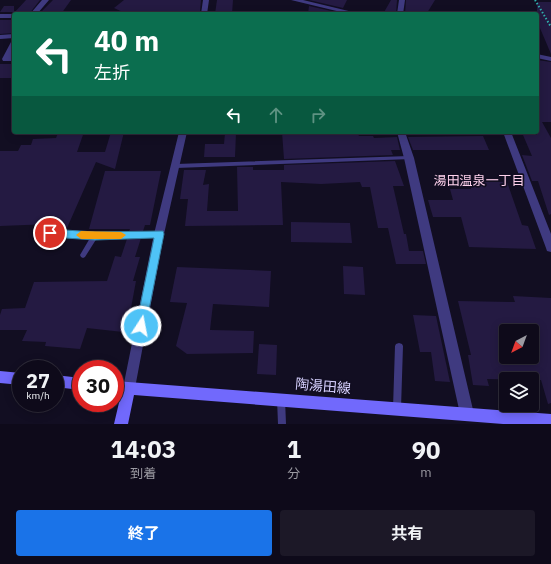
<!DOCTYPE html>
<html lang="ja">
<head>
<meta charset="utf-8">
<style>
  :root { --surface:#0e0a1a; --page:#1c1827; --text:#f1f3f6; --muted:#9b9aa2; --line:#2e2b39; --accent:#1a73e8 }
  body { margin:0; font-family:"IBM Plex Sans","Noto Sans JP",sans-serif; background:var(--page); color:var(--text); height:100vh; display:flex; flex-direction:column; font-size:15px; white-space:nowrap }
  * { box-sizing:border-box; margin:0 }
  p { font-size:13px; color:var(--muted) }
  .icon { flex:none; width:22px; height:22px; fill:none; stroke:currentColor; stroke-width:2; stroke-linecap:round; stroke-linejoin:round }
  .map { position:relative; height:424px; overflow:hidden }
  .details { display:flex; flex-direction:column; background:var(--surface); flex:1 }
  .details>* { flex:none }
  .top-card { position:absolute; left:12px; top:12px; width:527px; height:122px; border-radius:4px; box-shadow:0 2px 10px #0003,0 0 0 1px var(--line); background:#0b6e4f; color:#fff; overflow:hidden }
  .needle { width:26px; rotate:221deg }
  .controls { position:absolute; left:499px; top:324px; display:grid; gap:8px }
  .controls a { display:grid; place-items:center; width:40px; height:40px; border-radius:4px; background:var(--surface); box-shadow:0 2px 10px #0003,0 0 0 1px var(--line); font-size:20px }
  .speed { position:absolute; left:12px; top:360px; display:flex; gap:8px; font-size:20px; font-weight:700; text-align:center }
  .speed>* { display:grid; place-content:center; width:52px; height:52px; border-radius:50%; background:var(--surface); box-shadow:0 2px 10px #0003,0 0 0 1px var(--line); line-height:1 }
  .speed small { font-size:10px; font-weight:400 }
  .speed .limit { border:6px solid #d22; background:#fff; color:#111 }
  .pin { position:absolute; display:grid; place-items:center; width:34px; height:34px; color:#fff; margin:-17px; border:2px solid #fff; border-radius:50%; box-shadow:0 1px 4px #0007 }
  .me { position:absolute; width:44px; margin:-22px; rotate:11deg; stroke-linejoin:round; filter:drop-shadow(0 0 3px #0008) }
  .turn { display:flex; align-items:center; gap:14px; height:84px; padding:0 16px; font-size:18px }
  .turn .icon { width:52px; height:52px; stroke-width:2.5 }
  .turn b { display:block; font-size:28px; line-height:34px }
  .lanes { display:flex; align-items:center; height:38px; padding:0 16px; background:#0003; justify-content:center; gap:20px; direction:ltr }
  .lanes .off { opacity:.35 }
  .eta { display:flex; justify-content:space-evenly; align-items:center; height:68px; text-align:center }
  .eta b { font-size:24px; font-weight:700; line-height:28px }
  .cta { display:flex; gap:8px; margin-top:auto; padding:8px 16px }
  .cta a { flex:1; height:46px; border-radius:4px; background:var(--accent); color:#fff; font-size:16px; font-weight:700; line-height:46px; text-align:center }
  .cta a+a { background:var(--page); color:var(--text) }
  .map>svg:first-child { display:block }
</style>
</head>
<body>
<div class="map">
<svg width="551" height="424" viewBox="0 0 551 424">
  <rect width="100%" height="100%" fill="#120e22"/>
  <path fill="#241a42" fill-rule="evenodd" d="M 26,0 L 40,0 L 29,14 L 16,14 L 14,13 Z
    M 53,0 L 71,0 L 61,14 L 39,14 Z
    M 124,0 L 201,0 L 200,11 L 125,13 L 114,8 Z
    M 217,0 L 233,0 L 232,14 L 215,14 Z
    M 309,0 L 347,0 L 343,8 Z
    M 391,0 L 397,0 L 396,14 L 383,14 Z
    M 406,0 L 435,0 L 427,13 L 405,14 Z
    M 537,2 L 551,2 L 551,54 L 537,21 Z
    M 4,6 L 14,6 L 14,12 L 0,12 Z
    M 309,6 L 340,13 L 308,14 Z
    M 0,20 L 14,20 L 14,33 L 0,34 Z
    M 537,60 L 551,62 L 551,122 L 542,122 L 551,138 L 551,214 L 549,215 L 538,181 L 532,181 L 522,155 L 532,156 L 523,135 L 537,135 Z
    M 0,64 L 14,64 L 14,78 L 0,78 Z
    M 84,132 L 77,152 L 105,152 L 111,132 L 124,132 L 115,169 L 96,162 L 67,228 L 49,228 L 51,224 L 0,226 L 0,151 L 18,151 L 21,145 L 31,145 L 33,139 L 56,138 L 58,133 Z
    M 282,132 L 357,132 L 359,136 L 373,136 L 374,138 L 397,137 L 400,150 L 391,150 L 393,155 L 284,159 Z
    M 225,133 L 236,133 L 235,157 L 204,157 L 205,144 L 224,144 Z
    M 483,136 L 489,150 L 413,150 L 408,137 Z
    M 395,161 L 404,186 L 393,186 L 404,234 L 406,234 L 409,251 L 423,251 L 426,264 L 396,264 L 388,228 L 378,228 L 370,187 L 362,187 L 360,182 L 321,184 L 281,182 L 283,225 L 185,226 L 188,199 L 180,199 L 184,170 L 206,170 L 203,185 L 209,184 L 207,211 L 238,211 L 237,167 L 253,167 L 253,170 L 284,170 L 284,165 Z
    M 105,171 L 161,171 L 150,225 L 145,225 L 143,231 L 129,231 L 130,229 L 89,229 Z
    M 469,181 L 507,182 L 522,225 L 528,226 L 536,249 L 469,247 L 461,217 L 433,217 L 428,200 L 453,200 L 450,189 L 471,189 Z
    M 291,222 L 350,223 L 352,243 L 291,242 Z
    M 141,238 L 135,257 L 140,257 L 133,281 L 136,281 L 131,308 L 123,332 L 87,328 L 80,349 L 45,346 L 46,342 L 22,341 L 27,330 L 0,330 L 0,315 L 2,309 L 25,308 L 34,282 L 107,281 L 115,256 L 121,257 L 127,239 Z
    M 343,266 L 363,267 L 365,295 L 344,294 Z
    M 177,267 L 271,271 L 269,307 L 213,304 L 210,330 L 254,331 L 253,353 L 187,354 L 176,346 L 187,303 L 170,302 Z
    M 513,296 L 551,298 L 551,403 L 548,404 L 541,380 L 487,379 L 489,386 L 473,385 L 468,355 L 471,355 L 458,301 L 515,302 ZM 506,331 L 532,331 L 532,360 L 506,360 Z
    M 413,315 L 436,316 L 450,382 L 435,381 L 431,352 L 420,352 Z
    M 259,344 L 277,345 L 276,375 L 257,374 Z"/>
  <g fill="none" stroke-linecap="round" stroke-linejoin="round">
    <path stroke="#30b1ae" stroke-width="2" stroke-dasharray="1.5 2" stroke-linecap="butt" d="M 535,0 L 551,27"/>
    <path fill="#3f3a80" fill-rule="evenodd" d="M 409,156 L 412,158 L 411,159 L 176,168 L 173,166 L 176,164 Z
      M 48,231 L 50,231 L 95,234 L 159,232 L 161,232 L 162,234 L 161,236 L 159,236 L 97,238 L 85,257 L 83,258 L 81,257 L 80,255 L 90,238 L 50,235 L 48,235 L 47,233 Z
      M 399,343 L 402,344 L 403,346 L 401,408 L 400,411 L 397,412 L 394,411 L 393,408 L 395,346 L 396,344 Z
      M 281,395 L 284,396 L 285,399 L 286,424 L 278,424 L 277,399 L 278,396 Z"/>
    <path fill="#3f3a80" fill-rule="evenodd" d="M 42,0 L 49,0 L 37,14 L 30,14 Z
      M 203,0 L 209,0 L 207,14 L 201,14 Z
      M 291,0 L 303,0 L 361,14 L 349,14 Z
      M 399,0 L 405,0 L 403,14 L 397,14 Z
      M 0,14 L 14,14 L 14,18 L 0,18 Z
      M 14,34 L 14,38 L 0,39 L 0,35 Z
      M 11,42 L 14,42 L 14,51 L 11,57 L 14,57 L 14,61 L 3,61 L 2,59 Z
      M 537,54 L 551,57 L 551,61 L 537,58 Z
      M 179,132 L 187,132 L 164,234 L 135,388 L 134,392 L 129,394 L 124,392 L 123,388 L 154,234 Z
      M 397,132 L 405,132 L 414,158 L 474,414 L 472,419 L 467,421 L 462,419 L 460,414 L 404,158 Z
      M 503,132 L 511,132 L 551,234 L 551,252 L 547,251 L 546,248 Z"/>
    <path fill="#7169fc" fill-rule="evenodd" d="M 0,371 L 21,373 L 21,385 L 0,383 Z
      M 55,375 L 81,378 L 81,390 L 55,387 Z
      M 115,381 L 551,414 L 551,424 L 503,424 L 134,395 L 128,424 L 114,424 L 121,394 L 115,393 Z"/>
  </g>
  <path fill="#4fc3f7" stroke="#337fa1" d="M 50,229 L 95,232 L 163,231 L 164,234 L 145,330 L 141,331 L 137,330 L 136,326 L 154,238 L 95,240 L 50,237 L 45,233 Z"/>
  <path fill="#f59e0b" d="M 81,231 L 121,232 L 126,235 L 121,239 L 81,239 L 76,235 Z"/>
  <g text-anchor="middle" stroke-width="3.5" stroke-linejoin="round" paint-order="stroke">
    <g font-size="13" fill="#fed1ec" stroke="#120e22">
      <text x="479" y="185">湯田温泉一丁目</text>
    </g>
    <g font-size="14" fill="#d6d0fe" stroke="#120e22">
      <text transform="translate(323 386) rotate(5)" y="5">陶湯田線</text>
    </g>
  </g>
</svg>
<div class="controls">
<a><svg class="needle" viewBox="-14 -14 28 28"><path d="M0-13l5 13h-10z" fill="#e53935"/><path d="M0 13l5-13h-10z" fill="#9b9aa2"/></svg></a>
<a><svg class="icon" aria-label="layers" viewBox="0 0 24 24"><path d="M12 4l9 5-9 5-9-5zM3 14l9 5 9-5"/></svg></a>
</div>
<div class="speed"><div>27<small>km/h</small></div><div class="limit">30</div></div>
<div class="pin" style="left:50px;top:233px;background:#d93025"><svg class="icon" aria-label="arrive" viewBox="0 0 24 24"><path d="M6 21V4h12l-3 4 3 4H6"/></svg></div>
<svg class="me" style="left:141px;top:326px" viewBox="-20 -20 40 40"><circle r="17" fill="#4fc3f7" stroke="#fff" stroke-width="3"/><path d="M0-11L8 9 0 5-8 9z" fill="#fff"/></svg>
<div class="top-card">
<div class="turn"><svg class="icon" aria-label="left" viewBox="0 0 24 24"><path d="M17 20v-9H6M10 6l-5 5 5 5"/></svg><div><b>40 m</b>左折</div></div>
<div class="lanes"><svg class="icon" aria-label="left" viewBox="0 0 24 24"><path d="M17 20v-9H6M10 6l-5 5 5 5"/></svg><svg class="icon off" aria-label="ahead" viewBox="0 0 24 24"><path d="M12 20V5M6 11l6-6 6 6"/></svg><svg class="icon off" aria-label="right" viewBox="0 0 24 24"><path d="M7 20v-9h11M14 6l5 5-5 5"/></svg></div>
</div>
</div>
<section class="details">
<div class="eta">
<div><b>14:03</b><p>到着</p></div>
<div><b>1</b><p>分</p></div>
<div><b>90</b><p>m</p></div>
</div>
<div class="cta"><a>終了</a><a>共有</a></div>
</section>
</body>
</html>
